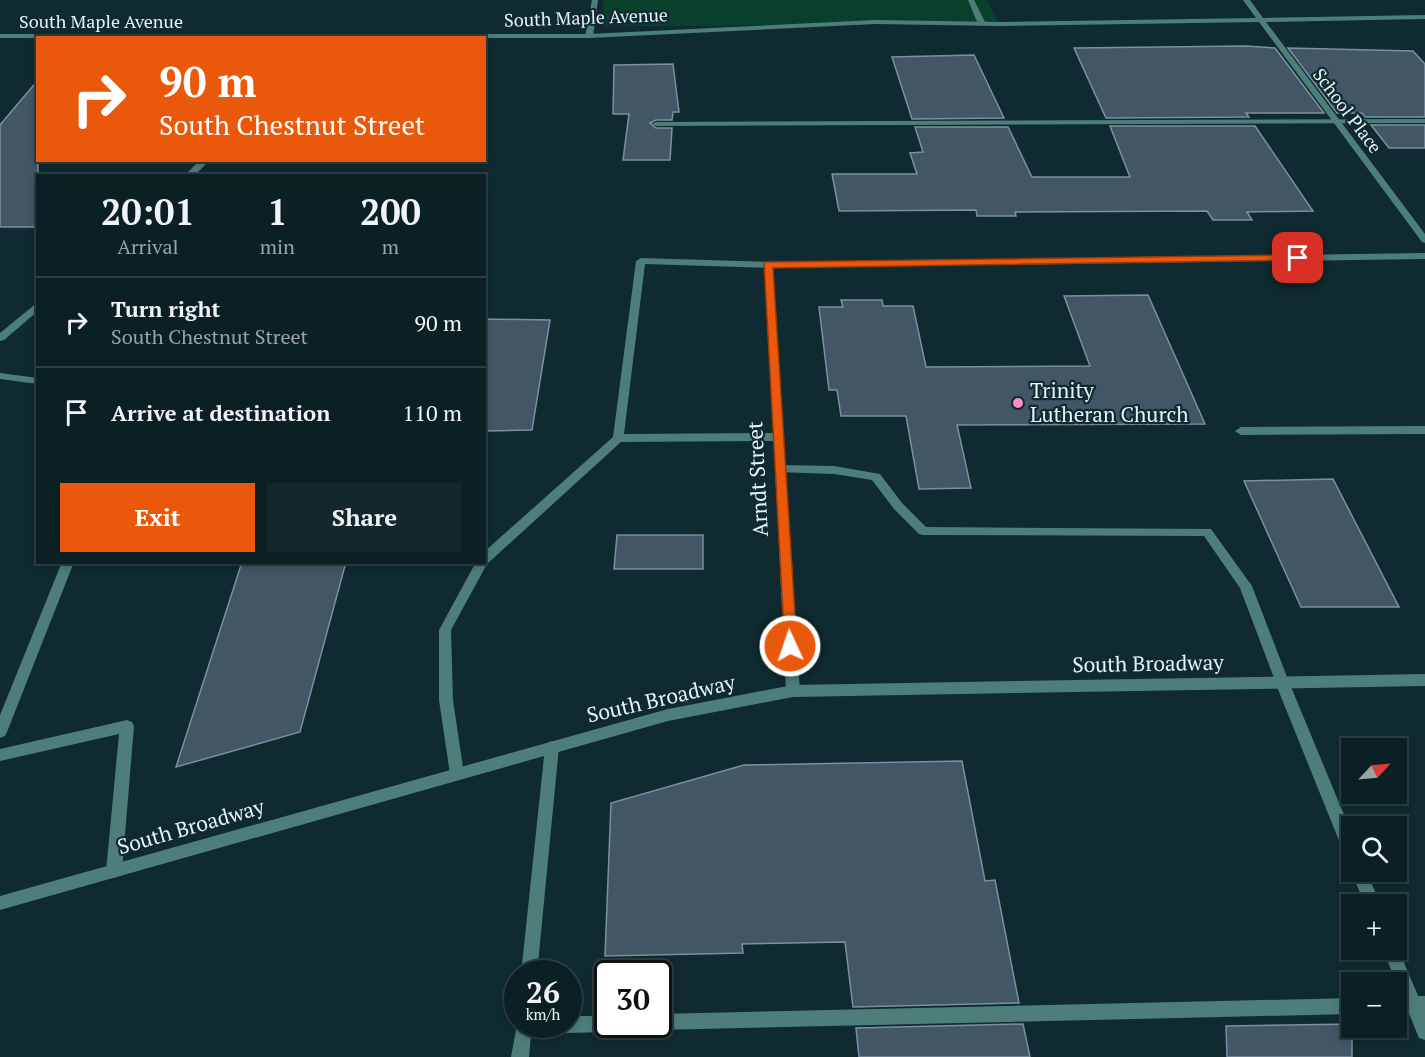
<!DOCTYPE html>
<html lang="en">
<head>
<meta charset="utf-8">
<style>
  :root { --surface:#0b2024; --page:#14282c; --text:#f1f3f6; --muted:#9aa3a6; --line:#2b3e41; --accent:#ea580c }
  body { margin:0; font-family:"PT Serif",serif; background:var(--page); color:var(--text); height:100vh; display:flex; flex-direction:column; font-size:22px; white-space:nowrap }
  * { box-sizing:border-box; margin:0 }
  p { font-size:20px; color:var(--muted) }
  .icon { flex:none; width:33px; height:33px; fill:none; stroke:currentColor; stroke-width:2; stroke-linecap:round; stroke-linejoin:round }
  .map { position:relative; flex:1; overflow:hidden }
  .side { position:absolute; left:36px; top:174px; width:450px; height:390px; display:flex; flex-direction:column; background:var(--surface); border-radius:0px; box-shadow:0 3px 9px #0003,0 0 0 2px var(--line) }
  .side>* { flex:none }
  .guide { position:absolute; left:36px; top:36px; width:450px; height:126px; border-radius:0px; box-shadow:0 3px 9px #0003,0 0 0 2px var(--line); background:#ea580c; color:#fff; overflow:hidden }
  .needle { width:39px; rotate:64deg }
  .buttons { position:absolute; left:1341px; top:738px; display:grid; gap:12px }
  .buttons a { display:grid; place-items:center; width:66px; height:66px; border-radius:0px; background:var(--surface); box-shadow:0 3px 9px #0003,0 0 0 2px var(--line); font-size:30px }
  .speed { position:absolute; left:504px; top:960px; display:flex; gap:12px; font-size:30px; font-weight:700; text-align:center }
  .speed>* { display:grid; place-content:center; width:78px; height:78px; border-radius:50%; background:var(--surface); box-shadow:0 3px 9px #0003,0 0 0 2px var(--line); line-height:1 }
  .speed small { font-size:15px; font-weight:400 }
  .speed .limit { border:3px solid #111; border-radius:9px; background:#fff; color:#111 }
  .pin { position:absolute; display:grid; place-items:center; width:51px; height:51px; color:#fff; margin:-26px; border-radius:12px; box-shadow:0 3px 9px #0006 }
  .me { position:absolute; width:66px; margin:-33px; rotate:357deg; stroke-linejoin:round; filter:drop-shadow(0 0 4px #0008) }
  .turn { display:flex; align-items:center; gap:21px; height:126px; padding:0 24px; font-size:27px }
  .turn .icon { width:78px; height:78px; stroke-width:2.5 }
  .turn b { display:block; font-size:42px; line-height:51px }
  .eta { display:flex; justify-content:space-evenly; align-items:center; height:102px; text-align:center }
  .eta b { font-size:36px; font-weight:800; line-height:42px }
  .action { display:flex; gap:12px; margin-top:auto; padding:12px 24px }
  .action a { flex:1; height:69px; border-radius:0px; background:var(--accent); color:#fff; font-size:24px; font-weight:800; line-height:69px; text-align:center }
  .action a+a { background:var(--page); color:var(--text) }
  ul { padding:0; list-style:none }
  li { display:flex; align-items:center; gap:18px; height:90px; padding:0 24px; border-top:2px solid var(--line) }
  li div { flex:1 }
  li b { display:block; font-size:22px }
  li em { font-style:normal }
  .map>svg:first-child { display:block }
</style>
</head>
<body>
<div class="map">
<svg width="1425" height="1057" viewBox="0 0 1425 1057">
  <rect width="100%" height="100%" fill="#0f2a30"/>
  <path fill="#09402b" d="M 603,0 L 987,0 L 999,24 C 867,22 736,27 604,26 Z"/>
  <path fill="#425665" stroke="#7b90a1" stroke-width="1.5" d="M 1246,46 L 1275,48 L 1324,113 L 1246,113 L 1249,117 L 1106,118 L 1074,48 Z
    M 1288,48 L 1413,51 L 1425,64 L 1425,117 L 1365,117 L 1362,113 L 1337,113 Z
    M 974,55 L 1004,118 L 912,119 L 892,57 Z
    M 673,64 L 679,112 L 673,112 L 672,120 L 656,120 L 650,123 L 656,128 L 672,128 L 670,160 L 623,160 L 629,114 L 613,114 L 614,65 Z
    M 38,80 L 38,227 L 0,227 L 0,125 Z
    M 1371,125 L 1425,125 L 1425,148 L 1389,148 Z
    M 1110,126 L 1255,126 L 1313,211 L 1247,212 L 1252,220 L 1213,220 L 1207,211 L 1015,212 L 1016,216 L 977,216 L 976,210 L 839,211 L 832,174 L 917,174 L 910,153 L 923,152 L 915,127 L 1008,127 L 1032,177 L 1130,177 Z
    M 1148,295 L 1205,424 L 957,425 L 971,488 L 919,489 L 906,416 L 841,416 L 837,390 L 829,390 L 819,307 L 843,307 L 841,300 L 882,300 L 883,306 L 913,306 L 926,367 L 1090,366 L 1064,296 Z
    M 484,319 L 550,320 L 532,430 L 484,431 Z
    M 1333,479 L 1399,607 L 1301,607 L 1244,481 Z
    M 617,535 L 703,535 L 703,569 L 614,569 Z
    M 242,562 L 346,562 L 300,732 L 176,767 Z
    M 962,761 L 985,881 L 995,880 L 1019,1003 L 853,1007 L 845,942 L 742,944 L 743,953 L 605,956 L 611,803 L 744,765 Z
    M 1023,1024 L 1030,1057 L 859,1057 L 856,1028 Z
    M 1352,1024 L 1352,1057 L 1227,1057 L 1226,1026 Z"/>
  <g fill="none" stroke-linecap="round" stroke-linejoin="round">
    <path fill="#4d7e79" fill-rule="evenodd" d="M 592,0 L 598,0 L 593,36 L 589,38 L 585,36 Z
      M 968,0 L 974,0 L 986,24 L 985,26 L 978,24 Z
      M 1425,119 L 1425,123 L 656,126 L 652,124 L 656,122 Z
      M 200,160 L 210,160 L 194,176 L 184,176 Z
      M 641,258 L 768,262 L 773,265 L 768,268 L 645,264 L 624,434 L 778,433 L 784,437 L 778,441 L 621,442 L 487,564 L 451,630 L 453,700 L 464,774 L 462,778 L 457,780 L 452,778 L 450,774 L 439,700 L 439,630 L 476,562 L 484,562 L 484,552 L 613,437 L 636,261 Z
      M 38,302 L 38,311 L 4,340 L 0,341 L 0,333 Z
      M 0,373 L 38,378 L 38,384 L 0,379 Z
      M 1425,426 L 1425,434 L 1241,435 L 1235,431 L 1241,427 Z
      M 780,465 L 834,466 L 880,474 L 902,503 L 926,527 L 1211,529 L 1252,586 L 1289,682 L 1287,686 L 1282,688 L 1277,686 L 1240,588 L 1204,536 L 923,535 L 919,534 L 894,509 L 872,480 L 834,474 L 776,472 L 774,469 Z
      M 62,562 L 74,562 L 7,732 L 5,736 L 0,738 L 0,715 Z
      M 127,720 L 132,722 L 134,726 L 122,871 L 119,876 L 114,878 L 109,876 L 106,871 L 119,734 L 0,761 L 0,749 Z
      M 1396,996 L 1425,996 L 1425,1012 L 1396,1012 Z
      M 1352,998 L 1352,1014 L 658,1030 L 652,1028 L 651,1024 L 658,1024 L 658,1014 Z
      M 568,1016 L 608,1016 L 608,1024 L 616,1024 L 614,1030 L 608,1032 L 524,1034 L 518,1032 L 516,1026 L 518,1021 L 518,1024 L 568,1024 Z"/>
    <path fill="#4d7e79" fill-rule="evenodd" d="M 1243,0 L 1250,0 L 1263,18 L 1425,15 L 1425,19 L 1266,22 L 1425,234 L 1425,243 L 1422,242 L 1259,22 L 999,26 L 876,24 L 589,38 L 0,38 L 0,34 L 589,34 L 876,20 L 999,22 L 1256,18 Z
      M 1425,253 L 1425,259 L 773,268 L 800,691 L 798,695 L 793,697 L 788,695 L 786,691 L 765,263 Z
      M 1282,676 L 1287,678 L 1289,682 L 1352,834 L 1352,860 L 1347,858 L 1344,853 L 1275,682 L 1277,678 Z
      M 552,741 L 557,743 L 559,747 L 537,974 L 521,974 L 545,747 L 547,743 Z
      M 1351,872 L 1366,872 L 1381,904 L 1365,904 Z
      M 1396,944 L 1425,1012 L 1425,1040 L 1419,1038 L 1383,950 L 1396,950 Z
      M 518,1019 L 518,1024 L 532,1024 L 529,1057 L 511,1057 Z"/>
    <path fill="#4d7e79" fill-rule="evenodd" d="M 1425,674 L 1425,686 L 793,697 L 668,721 L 0,910 L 0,896 L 668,709 L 793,685 Z"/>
  </g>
  <path fill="#ea580c" stroke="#983908" stroke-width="1.5" d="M 1298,255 L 1303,258 L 1302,260 L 773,268 L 797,646 L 790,652 L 785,650 L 764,262 Z"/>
  <circle fill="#f98fc9" stroke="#0f2a30" stroke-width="2" cx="1018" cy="403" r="6"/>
  <g text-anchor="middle" stroke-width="4.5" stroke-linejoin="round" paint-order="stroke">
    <g font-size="18" fill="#e5f4f8" stroke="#0f2a30">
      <text transform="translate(586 18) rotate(-2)" y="6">South Maple Avenue</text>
      <text x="101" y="28">South Maple Avenue</text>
      <text transform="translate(1347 111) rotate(53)" y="6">School Place</text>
    </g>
    <g font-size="21" fill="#e5f4f8" stroke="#0f2a30" text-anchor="start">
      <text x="1030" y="398">Trinity<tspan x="1030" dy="24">Lutheran Church</tspan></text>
    </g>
    <g font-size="21" fill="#e5f4f8" stroke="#0f2a30">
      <text transform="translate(758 479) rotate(-93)" y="7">Arndt Street</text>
      <text transform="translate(1148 664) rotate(-1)" y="7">South Broadway</text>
      <text transform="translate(661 699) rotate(-13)" y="7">South Broadway</text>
      <text transform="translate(191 827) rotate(-16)" y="7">South Broadway</text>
    </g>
  </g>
</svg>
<div class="buttons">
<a><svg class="needle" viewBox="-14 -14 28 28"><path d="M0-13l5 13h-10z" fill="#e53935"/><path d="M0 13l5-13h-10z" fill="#9aa3a6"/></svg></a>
<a><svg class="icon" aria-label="search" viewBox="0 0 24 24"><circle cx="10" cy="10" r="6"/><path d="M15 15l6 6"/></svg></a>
<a>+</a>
<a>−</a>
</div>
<div class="speed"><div>26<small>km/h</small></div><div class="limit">30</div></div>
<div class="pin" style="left:1298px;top:258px;background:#d93025"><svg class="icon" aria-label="arrive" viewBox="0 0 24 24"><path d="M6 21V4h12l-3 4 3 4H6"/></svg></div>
<svg class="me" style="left:790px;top:646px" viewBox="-20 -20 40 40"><circle r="17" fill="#ea580c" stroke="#fff" stroke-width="3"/><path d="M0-11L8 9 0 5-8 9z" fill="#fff"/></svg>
<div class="guide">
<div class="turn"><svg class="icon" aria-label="right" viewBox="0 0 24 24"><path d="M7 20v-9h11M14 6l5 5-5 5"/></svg><div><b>90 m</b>South Chestnut Street</div></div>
</div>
<section class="side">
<div class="eta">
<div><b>20:01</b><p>Arrival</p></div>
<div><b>1</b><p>min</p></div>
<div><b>200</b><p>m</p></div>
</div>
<ul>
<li><svg class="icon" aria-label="right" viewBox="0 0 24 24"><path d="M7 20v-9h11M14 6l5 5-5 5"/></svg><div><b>Turn right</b><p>South Chestnut Street</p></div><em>90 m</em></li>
<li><svg class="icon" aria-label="arrive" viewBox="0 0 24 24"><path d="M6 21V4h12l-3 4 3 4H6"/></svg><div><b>Arrive at destination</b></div><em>110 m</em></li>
</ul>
<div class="action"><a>Exit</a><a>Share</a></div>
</section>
</div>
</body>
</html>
